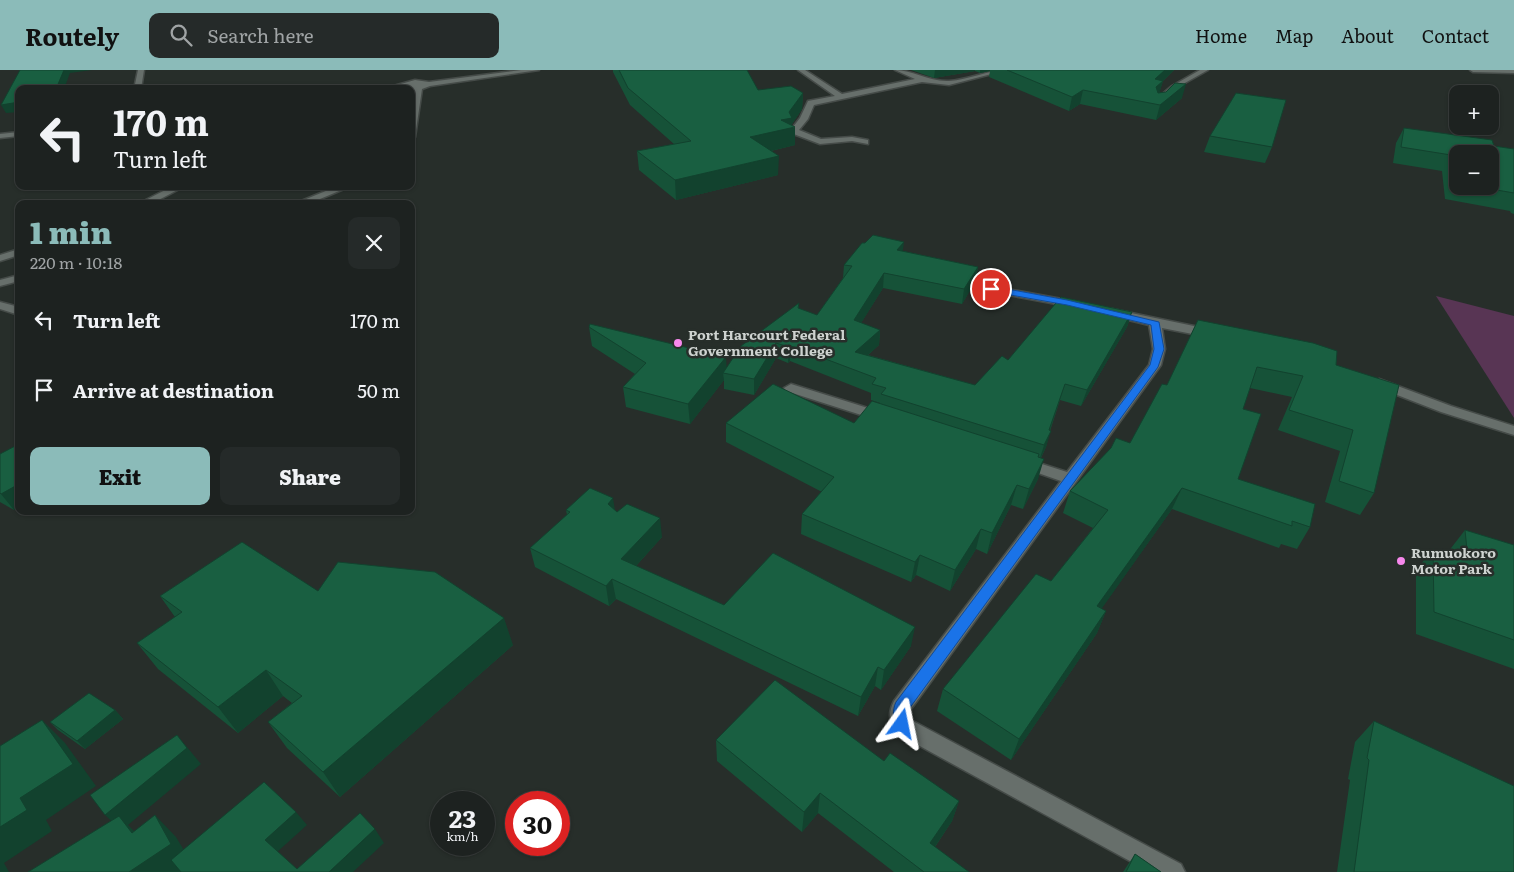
<!DOCTYPE html>
<html lang="en">
<head>
<meta charset="utf-8">
<style>
  :root { --surface:#1d2220; --page:#252a29; --text:#f1f3f6; --muted:#a0a4a5; --line:#3b3f3e; --accent:#8bbbb9 }
  body { margin:0; font-family:Literata,serif; background:var(--page); color:var(--text); height:100vh; display:flex; flex-direction:column; font-size:19px; white-space:nowrap }
  * { box-sizing:border-box; margin:0 }
  p { font-size:16px; color:var(--muted) }
  .icon { flex:none; width:28px; height:28px; fill:none; stroke:currentColor; stroke-width:2; stroke-linecap:round; stroke-linejoin:round }
  .map { position:relative; flex:1; overflow:hidden }
  .details { position:absolute; left:15px; top:130px; width:400px; height:315px; display:flex; flex-direction:column; background:var(--surface); border-radius:10px; box-shadow:0 1px 4px #0004,0 0 0 1px var(--line) }
  .details>* { flex:none }
  .hud { position:absolute; left:15px; top:15px; width:400px; height:105px; border-radius:10px; box-shadow:0 1px 4px #0004,0 0 0 1px var(--line); background:#1d2220; color:var(--text); overflow:hidden }
  .controls { position:absolute; left:1449px; top:15px; display:grid; gap:10px }
  .controls a { display:grid; place-items:center; width:50px; height:50px; border-radius:10px; background:var(--surface); box-shadow:0 1px 4px #0004,0 0 0 1px var(--line); font-size:25px }
  .speed { position:absolute; left:430px; top:721px; display:flex; gap:10px; font-size:25px; font-weight:700; text-align:center }
  .speed>* { display:grid; place-content:center; width:65px; height:65px; border-radius:50%; background:var(--surface); box-shadow:0 1px 4px #0004,0 0 0 1px var(--line); line-height:1 }
  .speed small { font-size:12px; font-weight:400 }
  .speed .limit { border:8px solid #d22; background:#fff; color:#111 }
  .pin { position:absolute; display:grid; place-items:center; width:42px; height:42px; color:#fff; margin:-21px; border:2px solid #fff; border-radius:50%; box-shadow:0 1px 5px #0007 }
  .me { position:absolute; width:55px; margin:-28px; rotate:12deg; stroke-linejoin:round; filter:drop-shadow(0 0 4px #0008) }
  .turn { display:flex; align-items:center; gap:18px; height:105px; padding:0 15px; font-size:22px }
  .turn .icon { width:65px; height:65px; stroke-width:2.5 }
  .turn b { display:block; font-size:35px; line-height:42px }
  .round { display:grid; place-items:center; flex:none; width:52px; height:52px; border-radius:10px; background:var(--page) }
  .overview { display:flex; align-items:center; justify-content:space-between; height:85px; padding:0 15px }
  h1 { font-size:30px; font-weight:800; line-height:38px; color:var(--accent) }
  .button { display:flex; gap:10px; margin-top:auto; padding:10px 15px }
  .button a { flex:1; height:58px; border-radius:10px; background:var(--accent); color:#111; font-size:20px; font-weight:800; line-height:58px; text-align:center }
  .button a+a { background:var(--page); color:var(--text) }
  ul { padding:0; list-style:none }
  li { display:flex; align-items:center; gap:15px; height:70px; padding:0 15px }
  li div { flex:1 }
  li b { display:block; font-size:19px }
  li em { font-style:normal }
  header { display:flex; align-items:center; gap:30px; box-sizing:border-box; height:70px; padding:0 25px; background:var(--accent); color:#111 }
  header strong { font-size:24px }
  nav { display:flex; gap:28px; margin-inline-start:auto; font-size:18px }
  .search { width:350px; height:45px; background:var(--page); display:flex; align-items:center; gap:12px; box-sizing:border-box; padding:0 18px; border-radius:10px; color:var(--muted); font-size:19px }
  .map>svg:first-child { display:block }
</style>
</head>
<body>
<header>
<strong>Routely</strong>
<div class="search"><svg class="icon" aria-label="search" viewBox="0 0 24 24"><circle cx="10" cy="10" r="6"/><path d="M15 15l6 6"/></svg>Search here</div>
<nav><a>Home</a><a>Map</a><a>About</a><a>Contact</a></nav>
</header>
<div class="map">
<svg width="1514" height="802" viewBox="0 0 1514 802">
  <rect width="100%" height="100%" fill="#272e2a"/>
  <path fill="#583554" d="M 1436,226 L 1514,246 L 1514,348 Z"/>
  <g fill="none" stroke-linecap="round" stroke-linejoin="round">
    <g stroke="#454b48" stroke-width="3">
      <path id="minor" d="M 138,0 L 144,0 L 141,19 L 134,19 Z
        M 521,0 L 539,0 L 430,16 L 422,19 L 415,67 L 411,69 L 411,42 L 415,20 L 383,19 L 415,10 L 429,12 Z
        M 798,0 L 805,0 L 842,24 L 915,9 L 895,0 C 913,0 929,12 949,11 C 969,10 987,0 1007,0 L 949,15 L 922,12 L 814,35 L 808,49 L 799,60 L 821,69 L 852,67 L 868,70 L 868,74 L 852,71 L 820,74 L 791,63 L 790,61 L 800,48 L 808,31 L 835,26 Z
        M 1200,0 L 1208,0 L 1176,18 L 1167,28 L 1160,26 L 1172,16 Z
        M 1470,0 L 1514,0 L 1514,3 L 1473,2 Z
        M 19,62 L 19,66 L 0,68 L 0,64 Z
        M 173,116 L 185,116 L 151,134 L 138,134 Z
        M 338,116 L 351,116 L 308,134 L 294,134 Z
        M 19,179 L 19,185 L 0,191 L 0,185 Z
        M 19,205 L 19,211 L 0,216 L 0,210 Z
        M 991,216 L 1078,232 L 1084,235 L 1078,238 L 987,221 L 985,219 L 987,217 Z
        M 0,232 L 19,237 L 19,245 L 0,239 Z
        M 1112,239 L 1213,260 L 1219,264 L 1213,268 L 1162,258 L 1165,279 L 1161,295 L 911,639 L 911,650 L 1181,794 L 1185,802 L 1150,802 L 907,669 C 892,659 885,649 894,631 L 1061,411 L 1018,396 L 1016,393 L 1018,390 L 1023,388 L 1067,402 L 1149,295 L 1153,279 L 1149,255 L 1108,245 L 1106,243 Z
        M 1379,309 L 1451,336 L 1514,356 L 1514,365 L 1441,342 L 1374,316 L 1372,313 Z
        M 791,314 L 887,344 L 889,347 L 887,350 L 877,350 L 786,321 L 784,318 Z"/>
    </g>
    <use href="#minor" fill="#676f6b" fill-rule="evenodd"/>
  </g>
  <path fill="#165238" fill-rule="evenodd" d="M 613,0 L 747,0 L 758,20 L 803,23 L 802,39 L 792,54 L 795,75 L 771,81 L 778,105 L 676,130 L 639,100 L 637,81 L 674,74 L 630,35 L 613,2 Z
    M 911,0 L 1174,0 L 1163,11 L 1159,23 L 1182,28 L 1156,50 L 1080,34 L 1069,41 L 989,7 L 990,1 L 980,3 L 975,1 L 934,8 Z
    M 1404,58 L 1494,76 L 1514,79 L 1514,144 L 1511,143 L 1510,141 L 1445,129 L 1442,101 L 1393,93 L 1396,73 ZM 1458,84 L 1490,116 L 1458,116 Z
    M 1210,66 L 1272,77 L 1265,93 L 1204,82 Z
    M 903,181 L 978,197 L 975,212 L 962,234 L 883,218 L 861,253 L 880,260 L 879,275 L 868,285 L 975,315 L 1008,290 L 1132,242 L 1127,257 L 1081,336 L 1060,330 L 1050,361 L 1046,377 L 1041,388 L 1038,409 L 1023,439 L 1011,435 L 987,484 L 976,479 L 950,521 L 916,505 L 911,512 L 801,464 L 802,444 L 822,422 L 726,372 L 726,353 L 854,353 L 880,334 L 880,333 L 871,330 L 871,323 L 790,291 L 788,293 L 776,288 L 754,325 L 724,319 L 724,310 L 690,354 L 626,337 L 623,317 L 635,304 L 592,276 L 589,257 L 727,298 L 799,233 L 799,239 L 817,245 L 843,208 L 844,195 Z
    M 1198,250 L 1336,295 L 1374,423 L 1360,445 L 1325,432 L 1340,381 L 1278,360 L 1292,327 L 1250,318 L 1243,339 L 1238,409 L 1310,457 L 1297,479 L 1281,474 L 1279,478 L 1172,439 L 1101,539 L 1106,541 L 1097,563 L 1011,690 L 937,641 L 943,619 L 1051,511 L 1093,458 L 1063,443 L 1070,421 L 1130,373 L 1167,315 Z
    M 0,384 L 14,440 L 0,432 Z
    M 566,440 L 615,441 L 662,467 L 636,496 L 724,535 L 911,576 L 881,620 L 875,616 L 858,646 L 616,529 L 609,536 L 535,497 L 530,478 L 567,445 Z
    M 1465,460 L 1514,475 L 1514,599 L 1416,564 L 1416,500 L 1433,479 L 1448,483 L 1448,482 Z
    M 318,521 L 513,575 L 340,727 L 287,678 L 268,652 L 292,633 L 283,626 L 238,663 L 158,599 L 137,573 L 175,547 L 160,526 Z
    M 115,640 L 123,649 L 85,679 L 58,660 L 50,652 Z
    M 1374,651 L 1514,802 L 1337,802 L 1350,710 L 1348,709 L 1355,672 Z
    M 716,670 L 884,691 L 959,731 L 952,751 L 935,777 L 969,802 L 894,802 L 818,743 L 802,762 L 717,691 Z
    M 1135,784 L 1161,802 L 1123,802 Z"/>
  <path fill="#12422e" d="M 64,0 L 92,0 L 70,3 L 64,19 L 56,19 Z
    M 935,0 L 975,0 L 975,1 L 934,8 Z
    M 980,0 L 990,0 L 990,1 L 980,3 Z
    M 1165,0 L 1174,0 L 1163,11 L 1159,24 L 1152,31 L 1155,9 Z
    M 1186,14 L 1182,28 L 1156,50 L 1160,35 Z
    M 1083,20 L 1080,34 L 1069,41 L 1072,27 Z
    M 803,23 L 802,39 L 792,54 L 792,58 L 795,57 L 795,75 L 750,86 L 750,67 L 781,50 L 789,42 Z
    M 19,32 L 19,42 L 6,43 L 1,35 Z
    M 779,86 L 778,105 L 676,130 L 675,110 Z
    M 904,172 L 902,187 L 897,180 Z
    M 978,197 L 975,212 L 962,234 L 964,219 Z
    M 884,203 L 883,218 L 853,266 L 854,250 Z
    M 1132,242 L 1127,257 L 1081,336 L 1087,320 Z
    M 880,260 L 879,275 L 854,297 L 855,282 Z
    M 776,273 L 776,288 L 754,325 L 754,309 Z
    M 791,276 L 790,291 L 788,293 L 789,277 Z
    M 726,287 L 727,304 L 723,303 L 724,310 L 690,354 L 688,334 Z
    M 1065,314 L 1046,370 L 1051,361 L 1046,377 L 1039,391 L 1049,360 Z
    M 1044,389 L 1038,409 L 1023,439 L 1029,419 Z
    M 19,414 L 19,437 L 14,440 L 1,424 Z
    M 1017,415 L 1011,435 L 987,484 L 992,463 Z
    M 1182,418 L 1172,439 L 1088,558 L 1097,536 Z
    M 613,428 L 616,447 L 608,434 Z
    M 660,448 L 662,467 L 624,509 L 621,489 Z
    M 981,459 L 976,479 L 950,521 L 955,500 Z
    M 920,485 L 916,505 L 911,512 L 915,492 Z
    M 612,509 L 616,529 L 609,536 L 606,516 Z
    M 1106,541 L 1097,563 L 1011,690 L 1019,669 Z
    M 504,548 L 513,575 L 340,727 L 323,702 Z
    M 915,557 L 911,576 L 881,620 L 884,600 Z
    M 878,597 L 875,616 L 858,646 L 861,627 Z
    M 266,600 L 283,626 L 238,663 L 218,637 Z
    M 115,640 L 123,649 L 85,679 L 77,671 Z
    M 42,650 L 65,673 L 96,716 L 46,750 L 52,761 L 4,793 L 9,802 L 0,802 L 0,757 Z
    M 177,665 L 201,694 L 128,755 L 141,768 L 121,760 L 105,745 Z
    M 820,723 L 818,743 L 802,762 L 804,742 Z
    M 959,731 L 952,751 L 924,793 L 930,773 Z
    M 296,742 L 307,755 L 276,783 L 265,770 Z
    M 155,745 L 176,767 L 193,795 L 183,802 L 129,802 Z
    M 375,759 L 384,773 L 353,802 L 329,802 Z"/>
  <path fill="#195f41" stroke="#12422e" d="M 20,0 L 64,0 L 56,19 L 19,19 L 19,32 L 1,35 Z
    M 619,0 L 747,0 L 758,20 L 791,16 L 803,23 L 789,42 L 792,48 L 781,50 L 795,57 L 750,67 L 779,86 L 675,110 L 637,81 L 691,71 L 628,18 Z
    M 1007,0 L 1165,0 L 1155,9 L 1163,11 L 1156,17 L 1158,23 L 1166,22 L 1175,13 L 1186,14 L 1160,35 L 1083,20 L 1072,27 Z
    M 1236,23 L 1286,30 L 1272,77 L 1210,66 Z
    M 1404,58 L 1492,70 L 1494,76 L 1514,79 L 1514,123 L 1474,116 L 1490,116 L 1490,84 L 1458,84 L 1458,113 L 1454,113 L 1451,85 L 1401,77 Z
    M 873,165 L 904,172 L 897,180 L 978,197 L 964,219 L 884,203 L 854,250 L 880,260 L 855,282 L 975,315 L 1002,286 L 1008,290 L 1061,227 L 1132,242 L 1087,320 L 1065,314 L 1049,360 L 1051,361 L 1044,375 L 881,324 L 886,318 L 872,314 L 876,308 L 791,276 L 789,277 L 776,273 L 754,309 L 723,303 L 741,276 L 799,233 L 798,238 L 817,245 L 852,196 L 844,195 L 862,173 L 865,173 Z
    M 1198,250 L 1313,273 L 1337,281 L 1336,295 L 1399,315 L 1374,423 L 1339,411 L 1353,360 L 1289,340 L 1303,306 L 1257,297 L 1243,339 L 1261,344 L 1238,409 L 1315,434 L 1310,457 L 1292,451 L 1292,456 L 1182,418 L 1097,536 L 1106,541 L 1019,669 L 943,619 L 1036,504 L 1051,511 L 1108,440 L 1070,421 L 1111,378 L 1116,368 L 1130,373 L 1162,314 L 1167,315 Z
    M 590,254 L 726,287 L 688,334 L 623,317 L 646,293 L 589,257 Z
    M 773,314 L 854,353 L 872,331 L 1039,384 L 1038,387 L 1044,389 L 1029,419 L 1017,415 L 992,463 L 981,459 L 955,500 L 920,485 L 915,492 L 802,444 L 834,407 L 726,353 Z
    M 19,374 L 19,414 L 1,424 L 0,423 L 0,384 Z
    M 590,418 L 613,428 L 608,434 L 617,442 L 627,434 L 660,448 L 621,489 L 724,535 L 773,483 L 915,557 L 884,600 L 878,597 L 861,627 L 612,509 L 606,516 L 530,478 L 570,442 L 566,440 Z
    M 1465,460 L 1514,475 L 1514,570 L 1434,542 L 1433,479 L 1468,490 Z
    M 242,472 L 318,521 L 338,492 L 435,502 L 504,548 L 323,702 L 268,652 L 302,626 L 266,600 L 218,637 L 137,573 L 182,542 L 160,526 Z
    M 775,610 L 884,691 L 890,683 L 959,731 L 930,773 L 969,802 L 924,802 L 820,723 L 804,742 L 716,670 Z
    M 89,623 L 115,640 L 77,671 L 50,652 Z
    M 42,650 L 73,694 L 20,728 L 27,740 L 0,757 L 0,676 Z
    M 1374,651 L 1514,716 L 1514,802 L 1354,802 L 1369,690 L 1367,688 Z
    M 177,665 L 187,678 L 105,745 L 90,725 Z
    M 264,712 L 296,742 L 265,770 L 297,799 L 360,743 L 375,759 L 329,802 L 181,802 L 171,790 Z
    M 155,745 L 171,774 L 129,802 L 28,802 L 119,746 L 132,763 Z
    M 1135,784 L 1161,802 L 1126,802 Z"/>
  <path fill="#1a73e8" stroke="#114b97" d="M 991,216 L 1067,230 L 1159,252 L 1164,279 L 1158,297 L 909,639 L 909,654 L 907,659 L 902,661 L 896,659 C 893,651 892,640 896,632 L 1150,295 L 1154,279 L 1151,255 L 1067,235 L 988,221 L 988,217 Z"/>
  <g fill="#f788ec" stroke="#272e2a" stroke-width="2">
    <circle cx="678" cy="273" r="5"/>
    <circle cx="1401" cy="491" r="5"/>
  </g>
  <g text-anchor="middle" stroke-width="5" stroke-linejoin="round" paint-order="stroke">
    <g font-size="14" font-weight="bold" fill="#ced3d0" stroke="#272e2a" text-anchor="start">
      <text x="688" y="270">Port Harcourt Federal<tspan x="688" dy="16">Government College</tspan></text>
      <text x="1411" y="488">Rumuokoro<tspan x="1411" dy="16">Motor Park</tspan></text>
    </g>
  </g>
</svg>
<div class="controls">
<a>+</a>
<a>−</a>
</div>
<div class="speed"><div>23<small>km/h</small></div><div class="limit">30</div></div>
<div class="pin" style="left:991px;top:219px;background:#d93025"><svg class="icon" aria-label="arrive" viewBox="0 0 24 24"><path d="M6 21V4h12l-3 4 3 4H6"/></svg></div>
<svg class="me" style="left:902px;top:654px" viewBox="-20 -20 40 40"><path d="M0-17L14 15 0 8-14 15z" fill="#1a73e8" stroke="#fff" stroke-width="4"/></svg>
<div class="hud">
<div class="turn"><svg class="icon" aria-label="left" viewBox="0 0 24 24"><path d="M17 20v-9H6M10 6l-5 5 5 5"/></svg><div><b>170 m</b>Turn left</div></div>
</div>
<section class="details">
<div class="overview"><div><h1>1 min</h1><p>220 m · 10:18</p></div><a class="round"><svg class="icon" aria-label="close" viewBox="0 0 24 24"><path d="M6 6l12 12M18 6L6 18"/></svg></a></div>
<ul>
<li><svg class="icon" aria-label="left" viewBox="0 0 24 24"><path d="M17 20v-9H6M10 6l-5 5 5 5"/></svg><div><b>Turn left</b></div><em>170 m</em></li>
<li><svg class="icon" aria-label="arrive" viewBox="0 0 24 24"><path d="M6 21V4h12l-3 4 3 4H6"/></svg><div><b>Arrive at destination</b></div><em>50 m</em></li>
</ul>
<div class="button"><a>Exit</a><a>Share</a></div>
</section>
</div>
</body>
</html>
